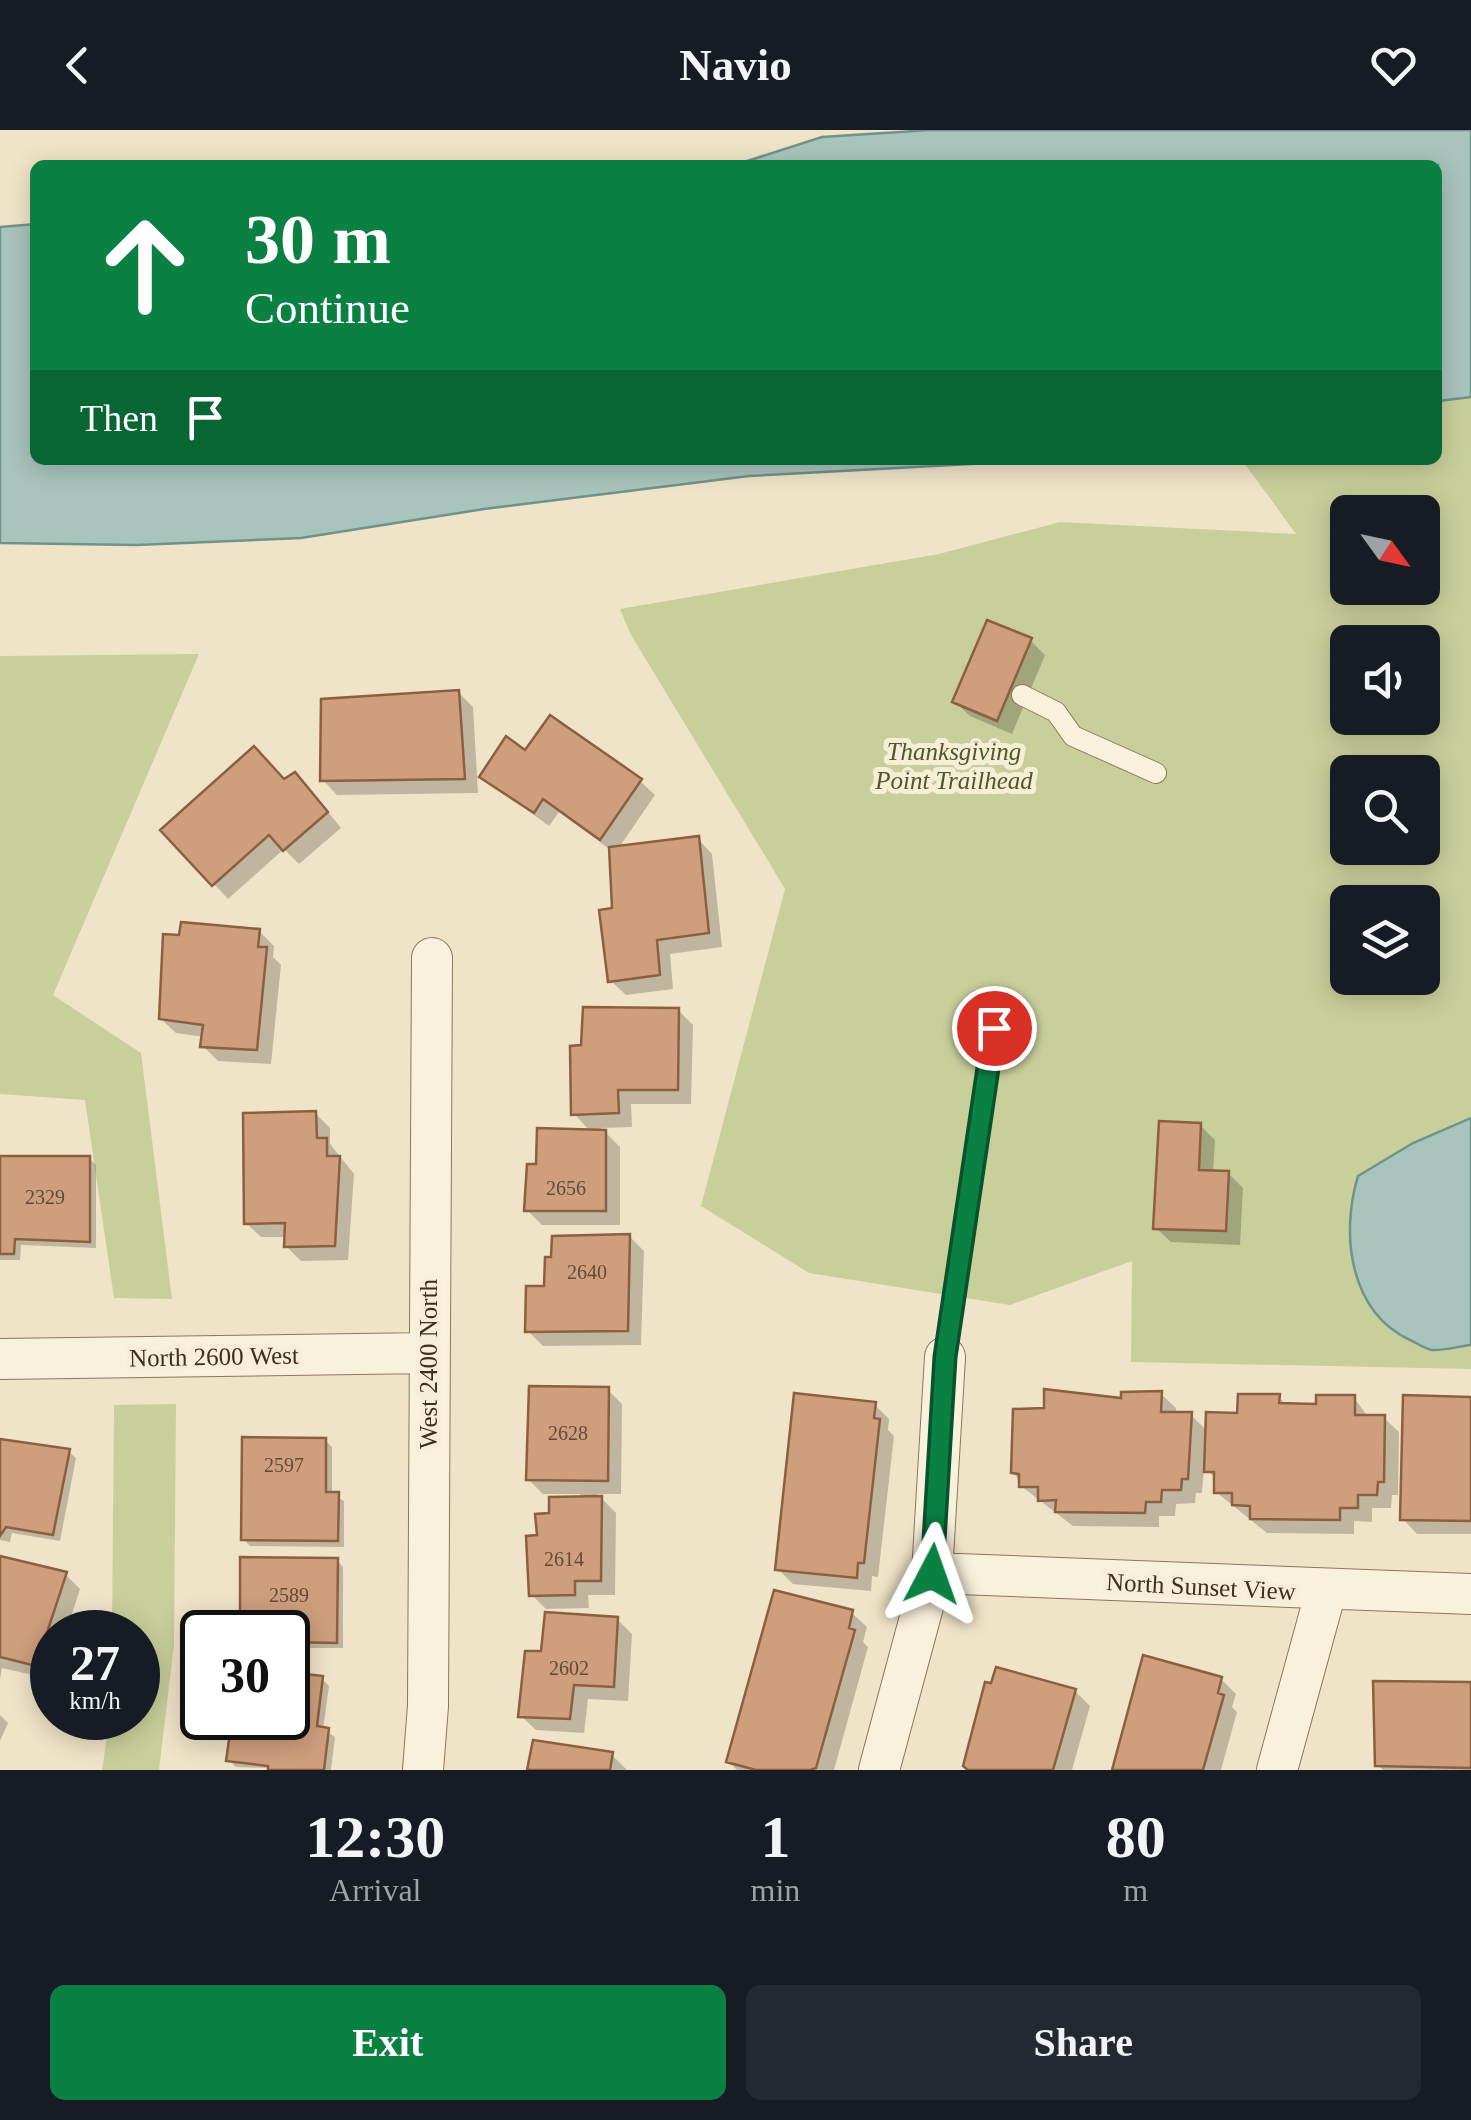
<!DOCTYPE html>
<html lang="en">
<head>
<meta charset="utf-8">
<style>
  :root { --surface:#171b24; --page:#242831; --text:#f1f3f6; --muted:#9ea1a6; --accent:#0b8043 }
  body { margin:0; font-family:"Times New Roman",serif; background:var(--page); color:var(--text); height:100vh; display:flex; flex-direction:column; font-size:38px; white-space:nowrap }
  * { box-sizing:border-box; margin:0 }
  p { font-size:32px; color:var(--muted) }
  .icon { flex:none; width:55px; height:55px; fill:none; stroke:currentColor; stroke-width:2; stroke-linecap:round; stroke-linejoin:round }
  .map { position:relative; height:1640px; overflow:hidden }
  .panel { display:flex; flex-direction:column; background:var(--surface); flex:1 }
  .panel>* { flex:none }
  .hud { position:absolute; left:30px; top:30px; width:1412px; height:305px; border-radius:15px; box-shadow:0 5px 25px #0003; background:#0b8043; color:#fff; overflow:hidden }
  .needle { width:65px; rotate:123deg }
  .controls { position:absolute; left:1330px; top:365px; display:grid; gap:20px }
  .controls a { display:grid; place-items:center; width:110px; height:110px; border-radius:15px; background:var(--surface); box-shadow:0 5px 25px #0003; font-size:50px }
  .speed { position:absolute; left:30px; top:1480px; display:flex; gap:20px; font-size:50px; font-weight:700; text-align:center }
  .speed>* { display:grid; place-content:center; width:130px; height:130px; border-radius:50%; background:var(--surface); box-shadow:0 5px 25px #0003; line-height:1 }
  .speed small { font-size:25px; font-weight:400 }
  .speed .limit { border:5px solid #111; border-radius:15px; background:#fff; color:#111 }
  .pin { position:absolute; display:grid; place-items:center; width:85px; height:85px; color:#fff; margin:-42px; border:5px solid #fff; border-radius:50%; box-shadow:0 2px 10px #0007 }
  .me { position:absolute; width:110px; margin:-55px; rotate:4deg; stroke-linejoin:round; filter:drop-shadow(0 0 8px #0008) }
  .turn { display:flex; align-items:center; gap:35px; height:210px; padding:0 50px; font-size:45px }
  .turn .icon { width:130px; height:130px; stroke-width:2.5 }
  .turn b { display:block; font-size:70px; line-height:85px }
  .then { display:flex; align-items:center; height:95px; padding:0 50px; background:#0003; gap:20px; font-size:38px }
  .eta { display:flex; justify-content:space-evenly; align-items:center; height:170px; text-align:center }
  .eta b { font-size:60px; font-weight:800; line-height:70px }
  .cta { display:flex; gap:20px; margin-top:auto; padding:20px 50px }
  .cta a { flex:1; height:115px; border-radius:15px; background:var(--accent); color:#fff; font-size:40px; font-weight:800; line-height:115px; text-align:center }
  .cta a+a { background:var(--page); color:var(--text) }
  header { display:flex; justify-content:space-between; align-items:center; height:130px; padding:0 50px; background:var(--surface); font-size:45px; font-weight:800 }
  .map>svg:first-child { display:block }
</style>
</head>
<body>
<header><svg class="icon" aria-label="back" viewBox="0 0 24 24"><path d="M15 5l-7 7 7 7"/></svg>Navio<svg class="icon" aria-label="heart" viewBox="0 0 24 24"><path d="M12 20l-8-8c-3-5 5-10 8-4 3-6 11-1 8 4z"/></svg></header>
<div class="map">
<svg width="1471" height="1640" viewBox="0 0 1471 1640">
  <rect width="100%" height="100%" fill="#f0e4c8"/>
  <path fill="#c9cf9b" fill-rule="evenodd" d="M 1471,0 L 1471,1239 L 1131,1232 L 1132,1131 L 1010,1175 L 809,1143 L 701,1076 L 785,759 L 631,505 L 620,479 L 939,424 L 1060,392 L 1296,404 L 1242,330 L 1438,330 L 1438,35 ZM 1348,382 L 1422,382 L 1422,458 L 1348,458 ZM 1348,512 L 1422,512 L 1422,588 L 1348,588 ZM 1348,642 L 1422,642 L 1422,718 L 1348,718 ZM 1348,772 L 1422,772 L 1422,848 L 1348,848 Z
    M 199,524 L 53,865 L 141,923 L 172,1169 L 114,1168 L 85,970 L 0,964 L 0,526 Z
    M 176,1274 L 174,1515 L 159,1640 L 102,1640 L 110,1588 L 138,1588 L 138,1502 L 112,1502 L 114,1275 Z"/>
  <path fill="#a9c4bc" stroke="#6f938a" stroke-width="2.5" d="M 930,0 L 1471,0 L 1471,267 L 1438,271 L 1438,35 L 735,35 L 822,7 Z
    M 35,94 L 35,330 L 1048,330 L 749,346 L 484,379 L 301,408 L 137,415 L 0,413 L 0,97 Z
    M 1471,988 L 1471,1215 C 1459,1216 1444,1221 1432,1220 C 1425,1219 1417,1213 1410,1210 C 1350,1182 1340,1105 1358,1046 L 1413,1013 Z"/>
  <path fill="#0003" d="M 1030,510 L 1045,525 L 1012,604 L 970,586 L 955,572 Z
    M 458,562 L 473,577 L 478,663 L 337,665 L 323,650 Z
    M 526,624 L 640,651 L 655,665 L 618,719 L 698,709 L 712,724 L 722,817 L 670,824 L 673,859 L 626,865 L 611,851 L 615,780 L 612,721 L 559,682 L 549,696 L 482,647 Z
    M 285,652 L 310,660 L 341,698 L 299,734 L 284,719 L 228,769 L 214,754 Z
    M 259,801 L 274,816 L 273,827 L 281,835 L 271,934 L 218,931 L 203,916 L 204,907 L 176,903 L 161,889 Z
    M 678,880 L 693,895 L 691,974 L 631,974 L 632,997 L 601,998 L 620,1017 L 620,1095 L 542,1095 L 527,1080 L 591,1002 L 574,984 Z
    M 315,983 L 330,998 L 330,1014 L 354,1044 L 348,1130 L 301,1131 L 286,1116 L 287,1107 L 261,1107 L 246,1093 Z
    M 1200,995 L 1215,1010 L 1213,1043 L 1228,1043 L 1243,1058 L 1240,1115 L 1171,1112 L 1156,1098 Z
    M 0,1028 L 89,1028 L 96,1035 L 96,1118 L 21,1115 L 20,1130 L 0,1130 Z
    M 629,1106 L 644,1121 L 641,1215 L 543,1216 L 528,1201 L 547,1159 Z
    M 608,1260 L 622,1274 L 621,1364 L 597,1364 L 616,1383 L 615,1465 L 588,1465 L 589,1478 L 546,1479 L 531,1464 L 539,1407 L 551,1385 L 580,1369 L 580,1364 L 543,1364 L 528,1349 Z
    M 1161,1264 L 1176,1278 L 1176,1284 L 1191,1285 L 1208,1302 L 1279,1267 L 1287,1276 L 1319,1276 L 1354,1268 L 1369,1288 L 1384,1288 L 1399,1302 L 1398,1365 L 1392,1365 L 1391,1378 L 1372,1378 L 1372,1392 L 1354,1391 L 1354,1404 L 1267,1403 L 1216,1362 L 1217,1350 L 1204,1337 L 1202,1363 L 1196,1363 L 1195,1373 L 1176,1374 L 1175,1386 L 1159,1386 L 1159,1397 L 1073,1396 L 1021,1356 L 1014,1342 L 1124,1271 Z
    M 1471,1269 L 1471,1404 L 1417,1404 L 1403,1389 Z
    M 874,1274 L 889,1289 L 888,1300 L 894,1306 L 878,1447 L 872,1446 L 871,1461 L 793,1454 L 778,1439 Z
    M 325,1310 L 332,1317 L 332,1364 L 344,1371 L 344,1417 L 250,1416 L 243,1409 Z
    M 0,1311 L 69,1322 L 76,1328 L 60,1411 L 12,1403 L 10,1412 L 0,1410 Z
    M 0,1428 L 65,1444 L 80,1459 L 66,1502 L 52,1502 L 51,1549 L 2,1538 L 0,1549 Z
    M 243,1429 L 337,1430 L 343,1437 L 343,1518 L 288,1518 L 288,1502 L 242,1502 Z
    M 852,1483 L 867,1497 L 863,1512 L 868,1517 L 834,1640 L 737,1640 L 728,1631 Z
    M 617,1489 L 632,1504 L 628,1571 L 588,1569 L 584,1603 L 536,1600 L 521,1586 L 544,1523 Z
    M 288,1545 L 322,1549 L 329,1556 L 323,1599 L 335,1607 L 331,1640 L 236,1637 L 229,1630 L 235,1588 L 288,1588 Z
    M 1221,1549 L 1236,1564 L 1232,1577 L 1237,1582 L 1221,1640 L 1114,1640 Z
    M 1471,1555 L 1471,1640 L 1383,1640 L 1378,1635 Z
    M 1075,1561 L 1090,1576 L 1072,1640 L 970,1640 Z
    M 0,1585 L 8,1593 L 0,1611 Z
    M 612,1625 L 627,1640 L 530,1640 Z"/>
  <path fill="#cf9f7d" stroke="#8d5f41" stroke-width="2.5" d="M 987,490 L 1032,508 L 997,591 L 952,572 Z
    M 459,560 L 465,649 L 320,651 L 321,569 Z
    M 550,585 L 642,649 L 600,710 L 543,669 L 534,683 L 479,647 L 506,606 L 525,620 Z
    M 254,616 L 284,649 L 295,642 L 328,682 L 283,721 L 269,705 L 212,756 L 160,700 Z
    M 699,706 L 709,803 L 657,810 L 660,845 L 608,852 L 599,780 L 612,778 L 609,717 Z
    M 181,792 L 260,799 L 258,817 L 267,817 L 257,920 L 200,917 L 203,895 L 159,889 L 163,804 L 179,805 Z
    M 583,877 L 679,878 L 678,960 L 618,960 L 619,983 L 571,985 L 570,916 L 581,915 Z
    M 316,981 L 317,1008 L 327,1008 L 327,1026 L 340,1026 L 335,1116 L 284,1117 L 285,1093 L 244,1094 L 243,983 Z
    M 1159,991 L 1201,993 L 1199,1040 L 1229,1041 L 1226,1101 L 1153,1099 Z
    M 537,998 L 606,1000 L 606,1081 L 524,1081 L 527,1034 L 536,1034 Z
    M 0,1026 L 90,1026 L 90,1112 L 15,1109 L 14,1124 L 0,1124 Z
    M 630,1104 L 628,1201 L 525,1202 L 526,1156 L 544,1156 L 545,1127 L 551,1127 L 552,1106 Z
    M 529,1256 L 609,1257 L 608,1351 L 526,1350 Z
    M 1044,1259 L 1121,1268 L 1121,1262 L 1162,1261 L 1161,1282 L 1192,1282 L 1188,1349 L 1182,1349 L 1181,1360 L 1162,1360 L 1161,1372 L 1146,1372 L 1145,1383 L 1055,1382 L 1056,1370 L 1038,1371 L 1038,1357 L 1019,1357 L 1019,1344 L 1011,1343 L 1013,1279 L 1044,1278 Z
    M 794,1263 L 876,1272 L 874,1288 L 880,1289 L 864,1433 L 858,1433 L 857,1448 L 775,1440 Z
    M 1238,1264 L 1280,1264 L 1279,1273 L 1316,1274 L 1316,1265 L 1355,1265 L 1355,1285 L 1385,1285 L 1384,1352 L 1378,1352 L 1377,1365 L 1358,1365 L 1358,1378 L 1340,1378 L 1340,1390 L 1250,1389 L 1250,1376 L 1232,1375 L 1232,1363 L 1214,1363 L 1214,1342 L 1204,1342 L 1206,1282 L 1237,1283 Z
    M 1403,1265 L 1471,1267 L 1471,1391 L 1400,1390 Z
    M 242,1307 L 326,1308 L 326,1362 L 339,1362 L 338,1411 L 241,1410 Z
    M 0,1309 L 70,1319 L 53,1405 L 6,1397 L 0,1406 Z
    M 602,1366 L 601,1451 L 575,1451 L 575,1465 L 529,1466 L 526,1406 L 537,1405 L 535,1384 L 549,1383 L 549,1367 Z
    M 0,1426 L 67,1442 L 36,1536 L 0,1527 Z
    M 240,1427 L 338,1428 L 337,1513 L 288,1512 L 288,1502 L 240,1502 Z
    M 774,1460 L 853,1480 L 849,1498 L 855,1500 L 816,1638 L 810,1640 L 756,1640 L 726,1632 Z
    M 545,1482 L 618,1487 L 614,1557 L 574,1555 L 570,1589 L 518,1587 L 525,1521 L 541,1521 Z
    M 1143,1525 L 1222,1547 L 1218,1563 L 1224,1565 L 1203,1640 L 1112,1640 Z
    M 996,1537 L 1076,1559 L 1053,1640 L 968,1640 L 963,1636 L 985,1552 L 991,1553 Z
    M 288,1542 L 323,1546 L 317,1596 L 329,1598 L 324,1640 L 268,1640 L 268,1636 L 226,1631 L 232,1588 L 288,1588 Z
    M 1373,1551 L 1471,1552 L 1471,1638 L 1375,1636 Z
    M 533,1610 L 613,1622 L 610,1640 L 527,1640 Z"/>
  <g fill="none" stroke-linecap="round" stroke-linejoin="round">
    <g stroke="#8d765c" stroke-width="22">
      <path id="lane" d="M 1022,565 L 1056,582 L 1073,606 L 1156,643
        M 945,1227 L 994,897"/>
    </g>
    <g stroke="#8d765c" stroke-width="42">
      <path id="street" d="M 0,1229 L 427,1223
        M 932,1443 L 1471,1464
        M 423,1640 L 428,1576 L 432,828
        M 879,1640 L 932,1443 L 945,1227
        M 1277,1640 L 1326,1461"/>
    </g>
    <use href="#lane" stroke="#faf1dc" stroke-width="20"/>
    <use href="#street" stroke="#faf1dc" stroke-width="40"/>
  </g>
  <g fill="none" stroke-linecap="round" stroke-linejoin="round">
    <g stroke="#07532c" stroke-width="25">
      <path id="route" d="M 932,1444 L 945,1227 L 994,898"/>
    </g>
    <use href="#route" stroke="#0b8043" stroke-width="18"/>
  </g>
  <g text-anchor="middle" stroke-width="10" stroke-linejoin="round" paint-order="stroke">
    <g font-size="20" fill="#624a37">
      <text x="566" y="1065">2656</text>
      <text x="45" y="1074">2329</text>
      <text x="587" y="1149">2640</text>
      <text x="568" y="1310">2628</text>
      <text x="284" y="1342">2597</text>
      <text x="564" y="1436">2614</text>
      <text x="289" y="1472">2589</text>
      <text x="569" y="1545">2602</text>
    </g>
    <g font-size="25" font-style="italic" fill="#4d5a26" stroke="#f7eed8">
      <text x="954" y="630">Thanksgiving<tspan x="954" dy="29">Point Trailhead</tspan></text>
    </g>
    <g font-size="25" fill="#3d2e20" stroke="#f7eed8">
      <text transform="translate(214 1226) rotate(-1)" y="9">North 2600 West</text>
      <text transform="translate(428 1234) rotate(-90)" y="9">West 2400 North</text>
      <text transform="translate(1201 1456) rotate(3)" y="9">North Sunset View</text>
    </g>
  </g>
</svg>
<div class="controls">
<a><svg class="needle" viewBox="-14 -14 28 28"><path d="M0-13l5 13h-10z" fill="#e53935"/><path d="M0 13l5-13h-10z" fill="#9ea1a6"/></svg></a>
<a><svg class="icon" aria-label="sound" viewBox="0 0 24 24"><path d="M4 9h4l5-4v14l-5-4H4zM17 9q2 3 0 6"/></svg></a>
<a><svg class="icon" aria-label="search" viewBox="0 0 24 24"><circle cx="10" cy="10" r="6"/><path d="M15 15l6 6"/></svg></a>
<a><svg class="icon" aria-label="layers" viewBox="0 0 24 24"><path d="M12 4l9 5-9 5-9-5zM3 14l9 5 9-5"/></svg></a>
</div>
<div class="speed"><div>27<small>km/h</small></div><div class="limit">30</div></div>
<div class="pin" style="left:994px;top:898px;background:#d93025"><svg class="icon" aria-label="arrive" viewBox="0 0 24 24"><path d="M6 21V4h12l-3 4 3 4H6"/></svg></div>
<svg class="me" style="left:932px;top:1444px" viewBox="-20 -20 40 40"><path d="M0-17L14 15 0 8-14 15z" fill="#0b8043" stroke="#fff" stroke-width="4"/></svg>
<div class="hud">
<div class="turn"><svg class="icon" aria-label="ahead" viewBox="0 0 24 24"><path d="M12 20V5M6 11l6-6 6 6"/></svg><div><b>30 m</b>Continue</div></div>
<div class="then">Then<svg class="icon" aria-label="arrive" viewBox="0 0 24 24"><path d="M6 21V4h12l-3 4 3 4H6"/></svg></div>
</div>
</div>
<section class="panel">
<div class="eta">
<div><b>12:30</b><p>Arrival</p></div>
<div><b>1</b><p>min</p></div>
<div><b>80</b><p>m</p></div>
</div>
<div class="cta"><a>Exit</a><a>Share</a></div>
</section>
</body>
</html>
